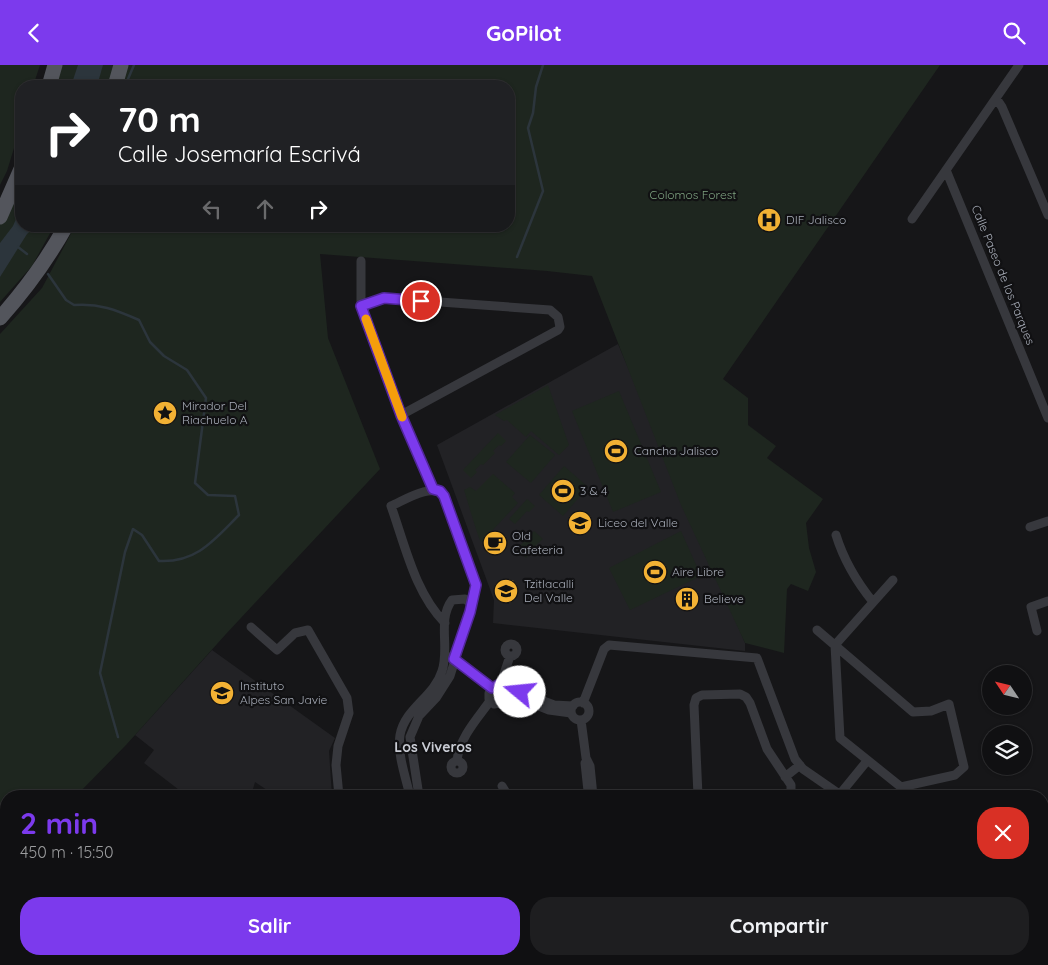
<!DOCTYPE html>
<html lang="es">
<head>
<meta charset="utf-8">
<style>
  :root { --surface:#101012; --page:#1e1e20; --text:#f1f3f6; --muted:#9c9d9f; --line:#303032; --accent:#7c3aed }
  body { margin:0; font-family:Quicksand,sans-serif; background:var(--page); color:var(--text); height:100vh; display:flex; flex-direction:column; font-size:19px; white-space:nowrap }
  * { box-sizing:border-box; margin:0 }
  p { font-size:16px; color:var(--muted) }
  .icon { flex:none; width:28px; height:28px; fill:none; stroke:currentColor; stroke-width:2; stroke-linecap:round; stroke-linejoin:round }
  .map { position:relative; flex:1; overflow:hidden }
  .panel { position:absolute; left:0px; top:725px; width:1049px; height:175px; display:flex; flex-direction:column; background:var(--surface); border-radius:20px 20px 0 0; box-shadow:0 1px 4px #0004,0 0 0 1px var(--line) }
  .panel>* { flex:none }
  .top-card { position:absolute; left:15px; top:15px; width:500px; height:152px; border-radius:20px; box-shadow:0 1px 4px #0004,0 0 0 1px var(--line); background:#202124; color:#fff; overflow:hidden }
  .needle { width:32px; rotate:305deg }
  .buttons { position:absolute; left:982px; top:600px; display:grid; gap:10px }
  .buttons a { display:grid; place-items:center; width:50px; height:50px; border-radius:50%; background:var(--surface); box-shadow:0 1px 4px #0004,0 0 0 1px var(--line); font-size:25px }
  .pin { position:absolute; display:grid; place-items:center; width:42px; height:42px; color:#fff; margin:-21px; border:2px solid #fff; border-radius:50%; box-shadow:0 1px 5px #0007 }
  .me { position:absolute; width:55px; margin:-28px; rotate:287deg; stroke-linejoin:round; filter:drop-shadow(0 0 4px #0008) }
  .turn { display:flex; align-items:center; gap:18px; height:105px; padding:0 20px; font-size:22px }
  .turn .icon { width:65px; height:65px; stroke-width:2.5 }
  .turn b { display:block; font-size:35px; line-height:42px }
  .lanes { display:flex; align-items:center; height:48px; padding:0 20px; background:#0003; justify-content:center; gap:25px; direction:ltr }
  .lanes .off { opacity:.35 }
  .round { display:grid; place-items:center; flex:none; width:52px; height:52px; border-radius:20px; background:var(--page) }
  .head { display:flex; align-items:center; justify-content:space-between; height:85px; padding:0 20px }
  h1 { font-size:30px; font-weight:700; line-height:38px; color:var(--accent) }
  .action { display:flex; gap:10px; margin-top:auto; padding:10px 20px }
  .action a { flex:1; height:58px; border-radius:20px; background:var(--accent); color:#fff; font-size:20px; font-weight:700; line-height:58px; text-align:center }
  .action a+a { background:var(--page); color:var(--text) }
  header { display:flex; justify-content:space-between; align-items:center; height:65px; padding:0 20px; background:var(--accent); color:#fff; font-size:22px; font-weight:700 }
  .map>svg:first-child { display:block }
</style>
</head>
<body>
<header><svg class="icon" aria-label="back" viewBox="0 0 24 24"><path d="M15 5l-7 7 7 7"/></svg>GoPilot<svg class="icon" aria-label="search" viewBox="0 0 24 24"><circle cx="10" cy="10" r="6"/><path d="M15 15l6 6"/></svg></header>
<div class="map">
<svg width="1048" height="900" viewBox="0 0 1048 900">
  <rect width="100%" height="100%" fill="#161618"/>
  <path fill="#222225" d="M 618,279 L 745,578 L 745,586 L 493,558 L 494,535 L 437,380 Z
    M 212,585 L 335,673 L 329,686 L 332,731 L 276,731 L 255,717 L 251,731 L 187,731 L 144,698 L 154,685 L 135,670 Z"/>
  <path fill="#1e261f" d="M 0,0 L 40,0 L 33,21 L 21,21 L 21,60 L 7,106 L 0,120 Z
    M 60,0 L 118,0 L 112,21 L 53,21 Z
    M 126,0 L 940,0 L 723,314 L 748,333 L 748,360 L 776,381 L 767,393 L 823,434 L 806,458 L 809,483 L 816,507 L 808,526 L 791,519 L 787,524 L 784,588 L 745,578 L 681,440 L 592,211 L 547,206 L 320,189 L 328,273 L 380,404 L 226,569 L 126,680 L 76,731 L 6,731 L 6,801 L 0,807 L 0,269 L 42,223 L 75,161 L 509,161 L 509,21 L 120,21 Z
    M 21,116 L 21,161 L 54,161 L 32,201 L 0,237 L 0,159 Z
    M 548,320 L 569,380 L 559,390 L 531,366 L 526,372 L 507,355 L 504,356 L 495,350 Z
    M 619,326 L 661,427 L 613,447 L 572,346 Z
    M 498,368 L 506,376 L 501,381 L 499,380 L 493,386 L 495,388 L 483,400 L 481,399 L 475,405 L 477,407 L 471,413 L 463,405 Z
    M 530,370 L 555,390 L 531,418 L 506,397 Z
    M 564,401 L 588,422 L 563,451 L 539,430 Z
    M 493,409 L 515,428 L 512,432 L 518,438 L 490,468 L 490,473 L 481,477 C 478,473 467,434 464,425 L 470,422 L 476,426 Z
    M 527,434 L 535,441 L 529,447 L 527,446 L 515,459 L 509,454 Z
    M 534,466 L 543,474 L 530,485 L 531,487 L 526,493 L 517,484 Z
    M 681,466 L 701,511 L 630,545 L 609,503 Z"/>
  <path fill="#2c353c" d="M 78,0 L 103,0 L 97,21 L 71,21 Z
    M 21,142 L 21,161 L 36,161 L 27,169 L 0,212 L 0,178 L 13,161 Z"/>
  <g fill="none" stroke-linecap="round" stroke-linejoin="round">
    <path stroke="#2c353c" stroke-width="2.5" d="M 125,21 L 134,0
      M 18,182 L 27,189
      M 517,192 L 543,126 L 528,63 L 533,48 L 536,22 L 543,0
      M 48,209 L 66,235 L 74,240 C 99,238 116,245 139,255 L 150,277 L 164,291 L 187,305 L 206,333 L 195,418 L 208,430 L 235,431 L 239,450 C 215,474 197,498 159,496 L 142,470 L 133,464 L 125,487 L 100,608 L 118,672"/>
    <path stroke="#37383d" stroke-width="9" d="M 996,33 L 1002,42 L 1048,150
      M 946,105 L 1048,353
      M 912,154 L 1019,0
      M 361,196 L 361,241 L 401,350 L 433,424
      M 361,241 L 384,233 L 550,245 L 558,252 L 560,262 L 558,265 L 401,350
      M 1030,462 L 1048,456
      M 836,470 C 844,496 856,516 873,537
      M 893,515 L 835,580 L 840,673 L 901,722 L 902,731
      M 445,558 C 415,528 405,480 391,441 C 405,435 432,417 444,431 L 476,520 L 472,539
      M 251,562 L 277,585 L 295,568 L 308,565 L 347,633 L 349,648 L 338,681 L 336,700 L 339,731
      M 817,565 L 913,647 L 931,646 L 949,639 L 964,702 L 955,710 L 901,722
      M 1037,566 L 1031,542 L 1048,536
      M505 585a6 6 0 1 1 12 0a6 6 0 1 1-12 0Z
      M 450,592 L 492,623
      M 500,621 L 510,591
      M571 646a9 9 0 1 1 18 0a9 9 0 1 1-18 0Z
      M 583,638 L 604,584 L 609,580 L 757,593 L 795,694 L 803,704 L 842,731
      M 571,648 L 549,645 L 521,634 L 494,639 L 489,634 L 489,628 L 498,620 L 511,628 L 520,627 L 554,640 L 573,641
      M 581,655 L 586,693 L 590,701 L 593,731
      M 457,695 C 460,672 477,654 490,636
      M451 702a6 6 0 1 1 12 0a6 6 0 1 1-12 0Z
      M 585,698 L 588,726 L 591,731
      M 785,712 L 800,700
      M 502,721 L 508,731
      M 840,729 L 867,696
      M 410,731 C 406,713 397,689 400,670 C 405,643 434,632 442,606 C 450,583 437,555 452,535 L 465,534 L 472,539 L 470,547 L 450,611 L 436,633 L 419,651 L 410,672 L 419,731
      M 698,731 L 694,640 L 696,633 L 702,630 L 740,629 L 746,632 L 750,638 L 767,684 L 791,720 L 791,731
      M 890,894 L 892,900
      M 401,900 L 401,894
      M 410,900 L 411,894"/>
    <path stroke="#45474d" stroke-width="12" d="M 1042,877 L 1048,877
      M 1042,887 L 1048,887
      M 0,896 L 156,894
      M 480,900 L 480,894
      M 498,900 L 716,894"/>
    <path stroke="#53555c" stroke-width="15" d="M 49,21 L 55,0
      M 115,21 L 121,0
      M 0,152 L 21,104
      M 0,253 C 26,224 47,195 66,161"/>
  </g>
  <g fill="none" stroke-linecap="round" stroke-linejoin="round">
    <g stroke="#51269a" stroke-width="12">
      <path id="route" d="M 421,236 L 384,233 L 361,241 L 401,350 L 433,424 L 440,426 L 444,431 L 476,520 L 470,547 L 454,594 L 492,623 L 498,620 L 511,628 L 520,627"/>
    </g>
    <use href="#route" stroke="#7c3aed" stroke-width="9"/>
    <path stroke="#f59e0b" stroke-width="9" d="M 366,254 L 402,352"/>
  </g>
  <defs>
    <g id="hospital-disc" transform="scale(1.25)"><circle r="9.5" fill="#f2b134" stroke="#111113"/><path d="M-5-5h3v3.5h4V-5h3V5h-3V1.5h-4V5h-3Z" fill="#111"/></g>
    <g id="sight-disc" transform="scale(1.25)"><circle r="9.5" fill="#f2b134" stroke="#111113"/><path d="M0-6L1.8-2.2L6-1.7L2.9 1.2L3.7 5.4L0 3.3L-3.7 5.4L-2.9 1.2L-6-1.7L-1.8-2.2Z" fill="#111"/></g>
    <g id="stadium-disc" transform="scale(1.25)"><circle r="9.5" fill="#f2b134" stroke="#111113"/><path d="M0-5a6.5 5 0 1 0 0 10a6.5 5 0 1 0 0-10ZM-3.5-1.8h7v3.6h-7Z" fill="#111"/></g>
    <g id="school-disc" transform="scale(1.25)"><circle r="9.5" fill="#f2b134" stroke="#111113"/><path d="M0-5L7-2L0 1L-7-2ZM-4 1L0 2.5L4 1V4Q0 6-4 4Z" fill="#111"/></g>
    <g id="cafe-disc" transform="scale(1.25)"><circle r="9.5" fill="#f2b134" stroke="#111113"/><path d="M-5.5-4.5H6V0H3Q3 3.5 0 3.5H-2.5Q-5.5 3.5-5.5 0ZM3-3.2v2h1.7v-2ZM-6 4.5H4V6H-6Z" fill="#111"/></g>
    <g id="building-disc" transform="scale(1.25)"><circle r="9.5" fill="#f2b134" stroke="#111113"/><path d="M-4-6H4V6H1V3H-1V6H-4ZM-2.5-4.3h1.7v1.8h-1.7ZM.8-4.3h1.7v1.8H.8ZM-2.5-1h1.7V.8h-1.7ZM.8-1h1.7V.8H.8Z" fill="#111"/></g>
  </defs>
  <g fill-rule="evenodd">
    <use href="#hospital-disc" x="769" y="155"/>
    <use href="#sight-disc" x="165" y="348"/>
    <use href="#stadium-disc" x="616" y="386"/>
    <use href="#stadium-disc" x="563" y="426"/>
    <use href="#school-disc" x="580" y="458"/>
    <use href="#cafe-disc" x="495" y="478"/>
    <use href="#stadium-disc" x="655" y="507"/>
    <use href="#school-disc" x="506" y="526"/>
    <use href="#building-disc" x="687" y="534"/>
    <use href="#school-disc" x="222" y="628"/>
  </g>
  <g text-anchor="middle" stroke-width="4.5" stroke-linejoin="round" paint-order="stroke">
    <g font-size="12" fill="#7fa381" stroke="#111113">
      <text x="693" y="134">Colomos Forest</text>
    </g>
    <g font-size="12" fill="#a8adb8" stroke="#111113" text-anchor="start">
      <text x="786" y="159">DIF Jalisco</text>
      <text x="182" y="345">Mirador Del<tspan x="182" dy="14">Riachuelo A</tspan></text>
      <text x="634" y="390">Cancha Jalisco</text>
      <text x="580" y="430">3 &amp; 4</text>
      <text x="598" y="462">Liceo del Valle</text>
      <text x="512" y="475">Old<tspan x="512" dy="14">Cafeteria</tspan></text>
      <text x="672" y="511">Aire Libre</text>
      <text x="524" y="523">Tzitlacalli<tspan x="524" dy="14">Del Valle</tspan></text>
      <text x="704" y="538">Believe</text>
      <text x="240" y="625">Instituto<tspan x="240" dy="14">Alpes San Javie</tspan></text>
    </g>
    <g font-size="12" fill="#a8adb8" stroke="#111113">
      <text transform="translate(1003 210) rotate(68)" y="4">Calle Paseo de los Parques</text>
    </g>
    <g font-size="14" font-weight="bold" fill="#c9ccd4" stroke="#111113">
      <text x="433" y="687">Los Viveros</text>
    </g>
  </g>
</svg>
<div class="buttons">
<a><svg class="needle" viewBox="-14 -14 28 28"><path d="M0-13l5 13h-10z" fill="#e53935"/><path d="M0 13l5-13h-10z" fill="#9c9d9f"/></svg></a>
<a><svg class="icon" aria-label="layers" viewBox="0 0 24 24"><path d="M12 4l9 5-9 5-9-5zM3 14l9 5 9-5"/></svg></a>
</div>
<div class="pin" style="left:421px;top:236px;background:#d93025"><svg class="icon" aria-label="arrive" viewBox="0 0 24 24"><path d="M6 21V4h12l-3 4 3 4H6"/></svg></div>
<svg class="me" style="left:520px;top:627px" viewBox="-20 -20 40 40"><circle r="19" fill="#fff"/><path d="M0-13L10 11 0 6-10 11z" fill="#7c3aed"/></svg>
<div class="top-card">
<div class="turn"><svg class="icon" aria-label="right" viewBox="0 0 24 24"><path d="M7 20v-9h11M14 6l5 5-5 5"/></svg><div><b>70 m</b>Calle Josemaría Escrivá</div></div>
<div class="lanes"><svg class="icon off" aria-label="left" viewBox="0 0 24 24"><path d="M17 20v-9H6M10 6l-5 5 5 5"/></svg><svg class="icon off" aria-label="ahead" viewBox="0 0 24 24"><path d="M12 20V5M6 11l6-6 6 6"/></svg><svg class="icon" aria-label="right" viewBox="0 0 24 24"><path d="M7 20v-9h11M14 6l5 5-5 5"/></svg></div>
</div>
<section class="panel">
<div class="head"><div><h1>2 min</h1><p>450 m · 15:50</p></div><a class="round" style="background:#d93025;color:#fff"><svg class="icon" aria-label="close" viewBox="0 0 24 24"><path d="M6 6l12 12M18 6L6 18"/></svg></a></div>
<div class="action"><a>Salir</a><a>Compartir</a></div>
</section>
</div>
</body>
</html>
